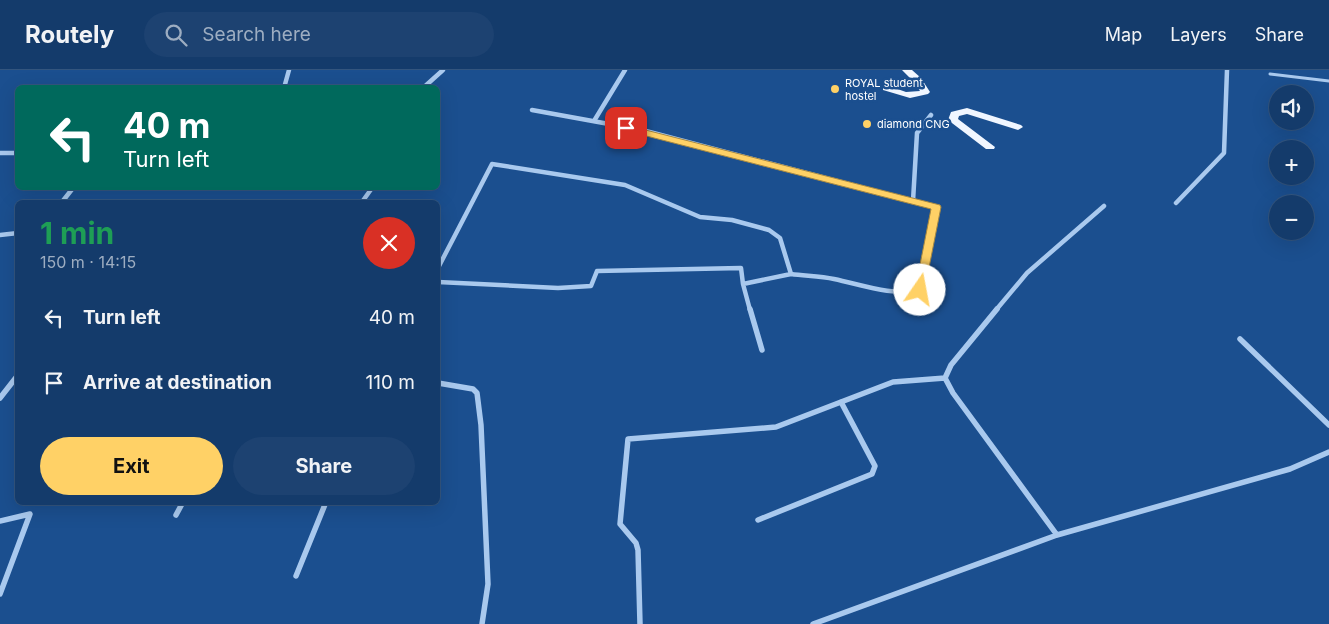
<!DOCTYPE html>
<html lang="en">
<head>
<meta charset="utf-8">
<style>
  :root { --surface:#143b6b; --page:#1d4271; --text:#f1f3f6; --muted:#9dadc1; --line:#33557e; --accent:#ffd166 }
  body { margin:0; font-family:Inter,sans-serif; background:var(--page); color:var(--text); height:100vh; display:flex; flex-direction:column; font-size:19px; white-space:nowrap }
  * { box-sizing:border-box; margin:0 }
  p { font-size:16px; color:var(--muted) }
  .icon { flex:none; width:28px; height:28px; fill:none; stroke:currentColor; stroke-width:2; stroke-linecap:round; stroke-linejoin:round }
  .map { position:relative; flex:1; overflow:hidden }
  .details { position:absolute; left:15px; top:130px; width:425px; height:305px; display:flex; flex-direction:column; background:var(--surface); border-radius:8px; box-shadow:0 5px 20px #0002,0 0 0 1px var(--line) }
  .details>* { flex:none }
  .hud { position:absolute; left:15px; top:15px; width:425px; height:105px; border-radius:8px; box-shadow:0 5px 20px #0002,0 0 0 1px var(--line); background:#00695c; color:#fff; overflow:hidden }
  .tools { position:absolute; left:1269px; top:15px; display:grid; gap:10px }
  .tools a { display:grid; place-items:center; width:45px; height:45px; border-radius:50%; background:var(--surface); box-shadow:0 5px 20px #0002,0 0 0 1px var(--line); font-size:25px }
  .pin { position:absolute; display:grid; place-items:center; width:42px; height:42px; color:#fff; margin:-21px; border-radius:10px; box-shadow:0 2px 8px #0006 }
  .me { position:absolute; width:55px; margin:-28px; rotate:12deg; stroke-linejoin:round; filter:drop-shadow(0 0 4px #0008) }
  .turn { display:flex; align-items:center; gap:18px; height:105px; padding:0 25px; font-size:22px }
  .turn .icon { width:65px; height:65px; stroke-width:2.5 }
  .turn b { display:block; font-size:35px; line-height:42px }
  .round { display:grid; place-items:center; flex:none; width:52px; height:52px; border-radius:26px; background:var(--page) }
  .summary { display:flex; align-items:center; justify-content:space-between; height:85px; padding:0 25px }
  h1 { font-size:30px; font-weight:700; line-height:38px; color:#1e9e55 }
  .button { display:flex; gap:10px; margin-top:auto; padding:10px 25px }
  .button a { flex:1; height:58px; border-radius:30px; background:var(--accent); color:#111; font-size:20px; font-weight:700; line-height:58px; text-align:center }
  .button a+a { background:var(--page); color:var(--text) }
  ul { padding:0; list-style:none }
  li { display:flex; align-items:center; gap:15px; height:65px; padding:0 25px }
  li div { flex:1 }
  li b { display:block; font-size:19px }
  li em { font-style:normal }
  header { display:flex; align-items:center; gap:30px; box-sizing:border-box; height:70px; padding:0 25px; background:var(--surface); border-bottom:1px solid var(--line) }
  header strong { font-size:24px }
  nav { display:flex; gap:28px; margin-inline-start:auto; font-size:18px }
  .search { width:350px; height:45px; background:var(--page); display:flex; align-items:center; gap:12px; box-sizing:border-box; padding:0 18px; border-radius:28px; color:var(--muted); font-size:19px }
  .map>svg:first-child { display:block }
</style>
</head>
<body>
<header>
<strong>Routely</strong>
<div class="search"><svg class="icon" aria-label="search" viewBox="0 0 24 24"><circle cx="10" cy="10" r="6"/><path d="M15 15l6 6"/></svg>Search here</div>
<nav><a>Map</a><a>Layers</a><a>Share</a></nav>
</header>
<div class="map">
<svg width="1329" height="554" viewBox="0 0 1329 554">
  <rect width="100%" height="100%" fill="#1b4f8f"/>
  <g fill="none" stroke-linecap="round" stroke-linejoin="round">
    <path stroke="#a9c9ee" stroke-width="3" d="M 1270,4 L 1329,11"/>
    <path stroke="#a9c9ee" stroke-width="4.5" d="M 284,18 L 289,0
      M 423,18 L 443,0
      M 594,51 L 625,0
      M 0,83 L 18,83
      M 913,131 L 917,63 L 931,45
      M 62,132 L 73,118
      M 362,132 L 372,118
      M 1176,133 L 1224,83 L 1227,0
      M 0,165 L 18,163
      M 438,198 L 492,94 L 625,115 L 700,147 L 732,150 L 769,160 L 780,168 L 791,204 C 805,206 820,206 834,209 C 863,215 891,226 920,220 L 936,137 L 642,60 L 532,40
      M 438,212 L 558,218 L 591,216 L 597,201 L 741,198 L 743,214 L 750,240
      M 743,214 L 791,204
      M 996,240 L 1027,203 L 1104,136"/>
    <path stroke="#a9c9ee" stroke-width="5.5" d="M 750,239 L 762,280
      M 1240,269 L 1329,355
      M 945,308 L 951,295 L 997,239
      M 945,308 L 953,323 L 1057,465
      M 438,313 L 473,319 L 477,323 L 481,355 L 488,514 L 482,554
      M 0,328 L 18,305
      M 176,445 L 183,432
      M 758,450 L 872,404 L 875,396 L 841,332
      M 0,451 L 30,444 L 0,524
      M 296,506 L 326,432
      M 640,554 L 638,480 L 636,473 L 620,454 L 628,369 L 776,357 L 893,312 L 945,308
      M 813,554 L 1057,465 L 1290,399 L 1329,382"/>
    <path fill="#f0f6ff" fill-rule="evenodd" d="M 902,0 L 912,0 L 921,8 L 930,22 L 928,24 L 910,28 L 883,20 L 883,16 L 886,15 L 906,22 L 920,21 L 914,12 Z
      M 967,38 L 1021,55 L 1023,57 L 1018,60 L 967,44 L 959,46 L 958,49 L 995,77 L 994,79 L 986,79 L 948,50 L 951,42 Z"/>
  </g>
  <path fill="#ffd166" stroke="#a68842" d="M 623,55 L 626,55 L 940,135 L 941,137 L 924,223 L 916,223 L 915,220 L 931,139 L 623,60 Z"/>
  <g fill="#ffd166" stroke="#1b4f8f" stroke-width="2">
    <circle cx="835" cy="19" r="5"/>
    <circle cx="867" cy="54" r="5"/>
  </g>
  <g text-anchor="middle" stroke-width="5" stroke-linejoin="round" paint-order="stroke">
    <g font-size="11" fill="#fff" stroke="#1b4f8f" text-anchor="start">
      <text x="845" y="17">ROYAL student<tspan x="845" dy="13">hostel</tspan></text>
      <text x="877" y="58">diamond CNG</text>
    </g>
  </g>
</svg>
<div class="tools">
<a><svg class="icon" aria-label="sound" viewBox="0 0 24 24"><path d="M4 9h4l5-4v14l-5-4H4zM17 9q2 3 0 6"/></svg></a>
<a>+</a>
<a>−</a>
</div>
<div class="pin" style="left:626px;top:58px;background:#d93025"><svg class="icon" aria-label="arrive" viewBox="0 0 24 24"><path d="M6 21V4h12l-3 4 3 4H6"/></svg></div>
<svg class="me" style="left:920px;top:220px" viewBox="-20 -20 40 40"><circle r="19" fill="#fff"/><path d="M0-13L10 11 0 6-10 11z" fill="#ffd166"/></svg>
<div class="hud">
<div class="turn"><svg class="icon" aria-label="left" viewBox="0 0 24 24"><path d="M17 20v-9H6M10 6l-5 5 5 5"/></svg><div><b>40 m</b>Turn left</div></div>
</div>
<section class="details">
<div class="summary"><div><h1>1 min</h1><p>150 m · 14:15</p></div><a class="round" style="background:#d93025;color:#fff"><svg class="icon" aria-label="close" viewBox="0 0 24 24"><path d="M6 6l12 12M18 6L6 18"/></svg></a></div>
<ul>
<li><svg class="icon" aria-label="left" viewBox="0 0 24 24"><path d="M17 20v-9H6M10 6l-5 5 5 5"/></svg><div><b>Turn left</b></div><em>40 m</em></li>
<li><svg class="icon" aria-label="arrive" viewBox="0 0 24 24"><path d="M6 21V4h12l-3 4 3 4H6"/></svg><div><b>Arrive at destination</b></div><em>110 m</em></li>
</ul>
<div class="button"><a>Exit</a><a>Share</a></div>
</section>
</div>
</body>
</html>
